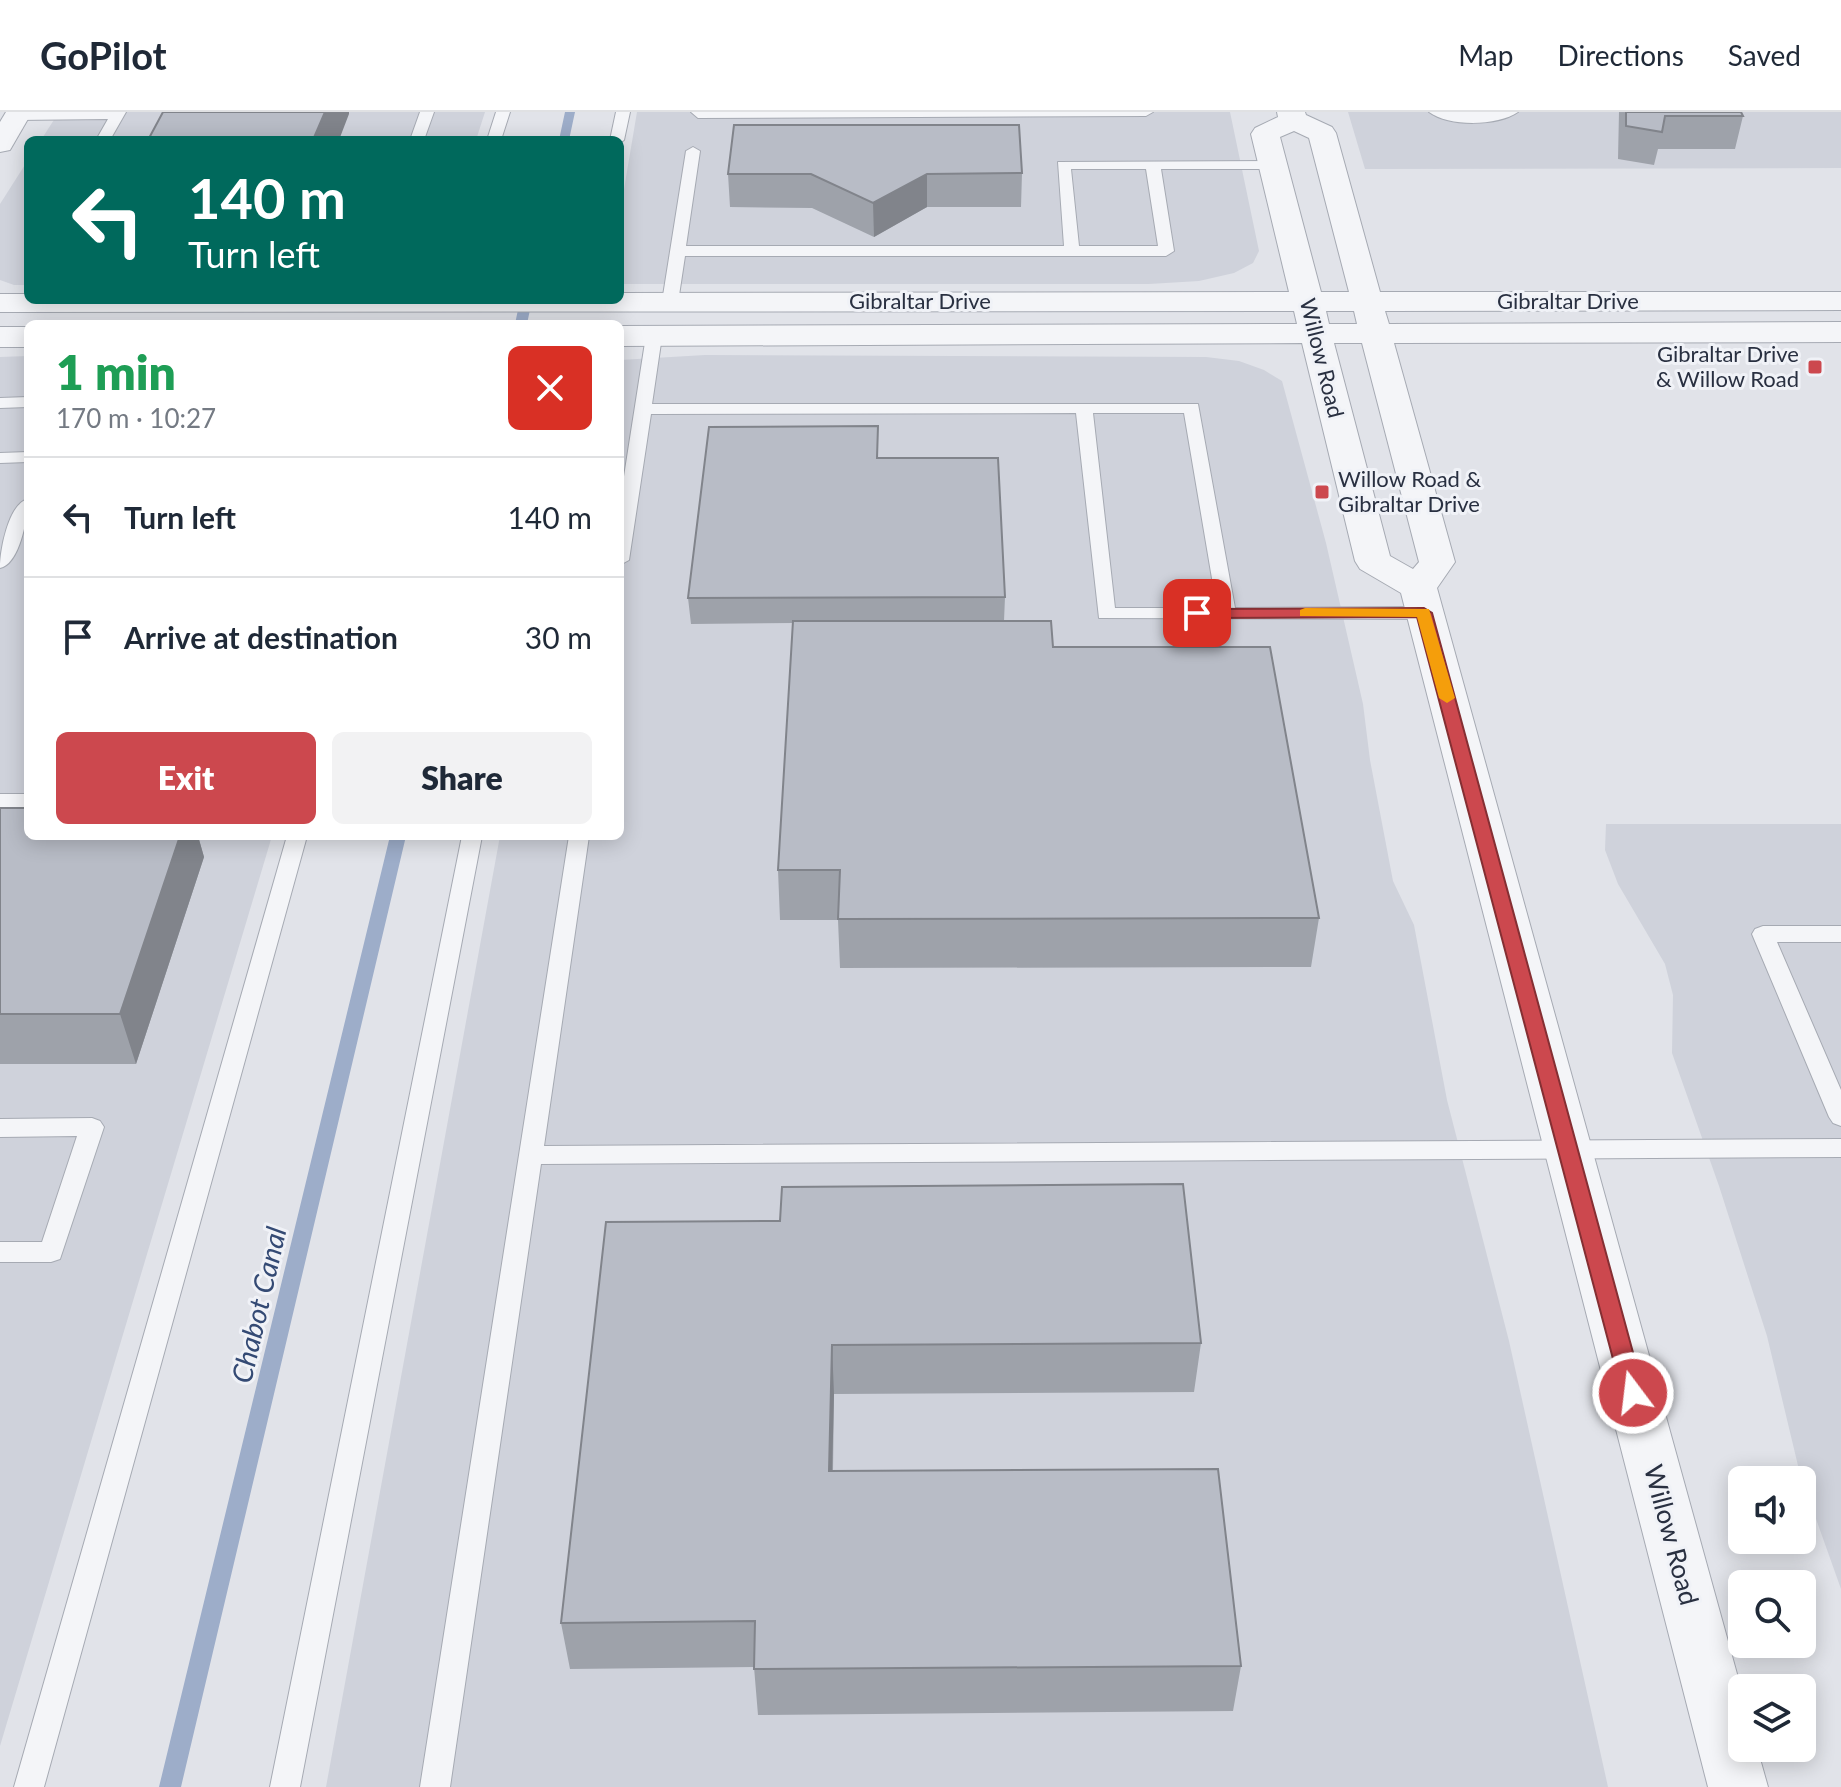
<!DOCTYPE html>
<html lang="en">
<head>
<meta charset="utf-8">
<style>
  :root { --surface:#fff; --page:#f2f2f3; --text:#1f2937; --muted:#747a83; --line:#e0e1e3; --accent:#cc484e }
  body { margin:0; font-family:Lato,sans-serif; background:var(--page); color:var(--text); height:100vh; display:flex; flex-direction:column; font-size:30px; white-space:nowrap }
  * { box-sizing:border-box; margin:0 }
  p { font-size:26px; color:var(--muted) }
  .icon { flex:none; width:44px; height:44px; fill:none; stroke:currentColor; stroke-width:2; stroke-linecap:round; stroke-linejoin:round }
  .map { position:relative; flex:1; overflow:hidden }
  .sheet { position:absolute; left:24px; top:208px; width:600px; height:520px; display:flex; flex-direction:column; background:var(--surface); border-radius:12px; box-shadow:0 4px 20px #0003 }
  .sheet>* { flex:none }
  .hud { position:absolute; left:24px; top:24px; width:600px; height:168px; border-radius:12px; box-shadow:0 4px 20px #0003; background:#00695c; color:#fff; overflow:hidden }
  .fabs { position:absolute; left:1728px; top:1354px; display:grid; gap:16px }
  .fabs a { display:grid; place-items:center; width:88px; height:88px; border-radius:12px; background:var(--surface); box-shadow:0 4px 20px #0003; font-size:40px }
  .pin { position:absolute; display:grid; place-items:center; width:68px; height:68px; color:#fff; margin:-34px; border-radius:16px; box-shadow:0 4px 12px #0006 }
  .me { position:absolute; width:88px; margin:-44px; rotate:345deg; stroke-linejoin:round; filter:drop-shadow(0 0 6px #0008) }
  .turn { display:flex; align-items:center; gap:28px; height:168px; padding:0 32px; font-size:36px }
  .turn .icon { width:104px; height:104px; stroke-width:2.5 }
  .turn b { display:block; font-size:56px; line-height:68px }
  .round { display:grid; place-items:center; flex:none; width:84px; height:84px; border-radius:12px; background:var(--page) }
  .summary { display:flex; align-items:center; justify-content:space-between; height:136px; padding:0 32px }
  h1 { font-size:48px; font-weight:800; line-height:60px; color:#1e9e55 }
  .button { display:flex; gap:16px; margin-top:auto; padding:16px 32px }
  .button a { flex:1; height:92px; border-radius:12px; background:var(--accent); color:#fff; font-size:32px; font-weight:800; line-height:92px; text-align:center }
  .button a+a { background:var(--page); color:var(--text) }
  ul { padding:0; list-style:none }
  li { display:flex; align-items:center; gap:24px; height:120px; padding:0 32px; border-top:2px solid var(--line) }
  li div { flex:1 }
  li b { display:block; font-size:30px }
  li em { font-style:normal }
  header { display:flex; align-items:center; gap:48px; box-sizing:border-box; height:112px; padding:0 40px; background:var(--surface); border-bottom:2px solid var(--line) }
  header strong { font-size:38px }
  nav { display:flex; gap:44px; margin-inline-start:auto; font-size:28px }
  .map>svg:first-child { display:block }
</style>
</head>
<body>
<header>
<strong>GoPilot</strong>
<nav><a>Map</a><a>Directions</a><a>Saved</a></nav>
</header>
<div class="map">
<svg width="1841" height="1675" viewBox="0 0 1841 1675">
  <rect width="100%" height="100%" fill="#e1e3e9"/>
  <path fill="#cfd2db" d="M 59,0 L 485,0 L 476,28 L 41,28 Z
    M 637,0 L 1230,0 L 1259,139 L 1253,151 L 1234,161 L 1199,169 L 1149,172 L 620,172 L 620,101 Z
    M 1348,0 L 1841,0 L 1841,56 L 1365,57 Z
    M 28,48 L 28,173 L 14,173 L 0,168 L 0,92 Z
    M 705,243 L 1206,245 L 1239,249 L 1264,258 L 1282,269 L 1326,431 L 1349,531 L 1363,592 L 1370,648 L 1393,769 L 1414,813 L 1447,988 L 1509,1229 L 1608,1675 L 326,1675 L 500,724 L 620,724 L 620,248 Z
    M 28,244 L 28,724 L 272,724 L 0,1634 L 0,245 Z
    M 1606,712 L 1841,712 L 1841,1477 L 1800,1362 L 1767,1224 L 1719,1074 L 1672,941 L 1673,883 L 1665,852 L 1618,772 L 1605,738 Z"/>
  <g fill="none" stroke-linecap="round" stroke-linejoin="round">
    <path fill="#9dadc9" fill-rule="evenodd" d="M 565,0 L 575,0 L 569,28 L 559,28 Z
      M 520,188 L 532,188 L 527,212 L 515,212 Z
      M 390,724 L 406,724 L 181,1675 L 159,1675 Z"/>
    <g stroke="#a6aab3" stroke-width="2">
      <path id="service" d="M 126,0 L 110,28 L 96,28 L 108,7 L 16,8 L 9,4 L 15,0 Z
        M 420,0 L 434,0 L 424,28 L 410,28 Z
        M 496,0 L 510,0 L 501,28 L 487,28 Z
        M 616,0 L 630,0 L 624,28 L 620,31 L 620,28 L 610,28 Z
        M 691,0 L 1153,0 L 1146,4 L 698,6 Z
        M 1429,0 L 1518,0 C 1498,14 1449,15 1429,0 Z
        M 693,35 L 700,39 L 686,134 L 1064,134 L 1058,50 L 1273,49 L 1280,53 L 1273,57 L 1161,57 L 1174,139 L 1166,144 L 685,144 L 678,190 L 670,195 L 662,190 L 686,39 ZM 1071,57 L 1146,57 L 1158,134 L 1079,134 Z
        M 654,219 L 662,224 L 652,292 L 1198,292 L 1235,496 L 1424,495 L 1433,501 L 1424,507 L 1099,506 L 1076,301 L 651,302 L 629,448 L 620,453 L 620,390 L 646,224 ZM 1093,301 L 1184,301 L 1217,496 L 1115,496 Z
        M 28,285 L 28,295 L 0,296 L 0,286 Z
        M 28,340 L 28,350 L 0,351 L 0,341 Z
        M 28,387 C 28,404 20,452 0,456 C 0,439 8,392 28,387 Z
        M 0,682 L 28,682 L 28,696 L 0,696 Z
        M 287,724 L 307,724 L 44,1675 L 14,1675 Z
        M 462,724 L 482,724 L 300,1675 L 270,1675 Z
        M 569,724 L 589,724 L 544,1034 L 1841,1027 L 1841,1045 L 541,1052 L 450,1675 L 420,1675 Z
        M 1763,814 L 1841,814 L 1841,830 L 1777,830 L 1841,978 L 1841,1014 L 1833,1011 L 1829,1005 L 1752,822 L 1755,817 Z
        M 92,1006 L 100,1009 L 104,1015 L 60,1147 L 51,1150 L 0,1150 L 0,1130 L 42,1130 L 77,1024 L 0,1025 L 0,1007 Z"/>
    </g>
    <g stroke="#a6aab3" stroke-width="2">
      <path id="minor" d="M 6,0 L 32,0 L 10,38 L 0,40 L 0,10 Z"/>
    </g>
    <g stroke="#a6aab3" stroke-width="2">
      <path id="tertiary" d="M 1277,0 L 1305,0 L 1306,3 L 1332,15 L 1336,21 L 1380,180 L 1841,180 L 1841,198 L 1385,199 L 1389,212 L 1841,210 L 1841,230 L 1394,231 L 1455,450 L 1437,476 L 1742,1580 L 1742,1636 L 1757,1636 L 1768,1675 L 1708,1675 L 1401,481 L 1360,457 L 1355,449 L 1302,231 L 620,234 L 620,214 L 1297,212 L 1294,199 L 0,200 L 0,182 L 28,182 L 28,188 L 620,188 L 620,181 L 1289,180 L 1251,22 L 1255,16 L 1278,5 ZM 1294,19 L 1309,26 L 1349,180 L 1321,180 L 1280,25 ZM 1326,199 L 1354,199 L 1357,212 L 1329,212 ZM 1334,231 L 1362,231 L 1419,450 L 1413,457 L 1390,444 Z
        M 0,215 L 28,215 L 28,235 L 0,235 Z"/>
    </g>
    <use href="#service" fill="#f4f5f8" fill-rule="evenodd"/>
    <use href="#minor" fill="#f4f5f8" fill-rule="evenodd"/>
    <use href="#tertiary" fill="#f4f5f8" fill-rule="evenodd"/>
  </g>
  <path fill="#9ea2aa" d="M 1619,0 L 1741,0 L 1743,4 L 1735,37 L 1658,37 L 1654,53 L 1618,47 Z
    M 1022,61 L 1021,95 L 927,95 L 874,125 L 812,96 L 730,95 L 728,62 Z
    M 878,346 L 1005,485 L 1004,509 L 1053,535 L 1319,806 L 1311,855 L 840,856 L 838,808 L 780,808 L 778,758 L 793,511 L 691,512 L 688,486 Z
    M 0,696 L 28,724 L 198,724 L 204,745 L 136,952 L 0,952 Z
    M 606,1110 L 1201,1231 L 1194,1280 L 834,1282 L 833,1359 L 1241,1554 L 1233,1599 L 758,1603 L 754,1555 L 570,1557 L 561,1511 Z"/>
  <path fill="#81848b" d="M 325,0 L 349,0 L 349,2 L 339,28 L 313,28 Z
    M 927,62 L 927,95 L 874,125 L 873,91 Z
    M 180,724 L 198,724 L 204,745 L 136,952 L 120,902 Z
    M 832,1233 L 834,1282 L 831,1407 L 829,1359 Z"/>
  <path fill="#b8bcc6" stroke="#81848b" stroke-width="2" d="M 163,0 L 325,0 L 313,28 L 148,28 Z
    M 1626,0 L 1741,0 L 1743,4 L 1665,4 L 1662,20 L 1626,14 Z
    M 734,13 L 1019,13 L 1022,61 L 927,62 L 873,91 L 811,62 L 728,62 Z
    M 878,314 L 877,346 L 998,346 L 1005,485 L 688,486 L 709,315 Z
    M 793,509 L 1051,509 L 1053,535 L 1270,535 L 1319,806 L 838,807 L 840,758 L 778,758 Z
    M 0,696 L 28,696 L 28,724 L 180,724 L 120,902 L 0,902 Z
    M 1183,1072 L 1201,1231 L 832,1233 L 829,1359 L 1218,1357 L 1241,1554 L 754,1557 L 755,1509 L 561,1511 L 606,1110 L 780,1109 L 782,1075 Z"/>
  <path fill="#cc484e" stroke="#852f33" stroke-width="2" d="M 1424,496 L 1432,501 L 1644,1281 L 1640,1287 L 1633,1290 L 1625,1287 L 1622,1281 L 1417,505 L 1197,506 L 1189,501 L 1197,497 Z"/>
  <path fill="#f59e0b" d="M 1305,496 L 1429,497 L 1455,586 L 1447,591 L 1439,586 L 1417,505 L 1300,504 L 1300,498 Z"/>
  <g fill="#cc484e" stroke="#f0f2f7" stroke-width="3">
    <rect x="1807" y="247" width="16" height="16" rx="4"/>
    <rect x="1314" y="372" width="16" height="16" rx="4"/>
  </g>
  <g text-anchor="middle" stroke-width="6" stroke-linejoin="round" paint-order="stroke">
    <g font-size="22" fill="#293041" stroke="#f0f2f7">
      <text x="920" y="197">Gibraltar Drive</text>
      <text x="1568" y="197">Gibraltar Drive</text>
      <text transform="translate(1322 246) rotate(76)" y="8">Willow Road</text>
    </g>
    <g font-size="22" fill="#293041" stroke="#f0f2f7" text-anchor="end">
      <text x="1799" y="250">Gibraltar Drive<tspan x="1799" dy="25">&amp; Willow Road</tspan></text>
      <text x="1338" y="375" text-anchor="start">Willow Road &amp;<tspan x="1338" dy="25">Gibraltar Drive</tspan></text>
    </g>
    <g font-size="26" fill="#293041" stroke="#f0f2f7">
      <text transform="translate(1671 1423) rotate(75)" y="9">Willow Road</text>
    </g>
    <g font-size="28" font-style="italic" fill="#344a74" stroke="#f0f2f7">
      <text transform="translate(259 1193) rotate(-77)" y="10">Chabot Canal</text>
    </g>
  </g>
</svg>
<div class="fabs">
<a><svg class="icon" aria-label="sound" viewBox="0 0 24 24"><path d="M4 9h4l5-4v14l-5-4H4zM17 9q2 3 0 6"/></svg></a>
<a><svg class="icon" aria-label="search" viewBox="0 0 24 24"><circle cx="10" cy="10" r="6"/><path d="M15 15l6 6"/></svg></a>
<a><svg class="icon" aria-label="layers" viewBox="0 0 24 24"><path d="M12 4l9 5-9 5-9-5zM3 14l9 5 9-5"/></svg></a>
</div>
<div class="pin" style="left:1197px;top:501px;background:#d93025"><svg class="icon" aria-label="arrive" viewBox="0 0 24 24"><path d="M6 21V4h12l-3 4 3 4H6"/></svg></div>
<svg class="me" style="left:1633px;top:1281px" viewBox="-20 -20 40 40"><circle r="17" fill="#cc484e" stroke="#fff" stroke-width="3"/><path d="M0-11L8 9 0 5-8 9z" fill="#fff"/></svg>
<div class="hud">
<div class="turn"><svg class="icon" aria-label="left" viewBox="0 0 24 24"><path d="M17 20v-9H6M10 6l-5 5 5 5"/></svg><div><b>140 m</b>Turn left</div></div>
</div>
<section class="sheet">
<div class="summary"><div><h1>1 min</h1><p>170 m · 10:27</p></div><a class="round" style="background:#d93025;color:#fff"><svg class="icon" aria-label="close" viewBox="0 0 24 24"><path d="M6 6l12 12M18 6L6 18"/></svg></a></div>
<ul>
<li><svg class="icon" aria-label="left" viewBox="0 0 24 24"><path d="M17 20v-9H6M10 6l-5 5 5 5"/></svg><div><b>Turn left</b></div><em>140 m</em></li>
<li><svg class="icon" aria-label="arrive" viewBox="0 0 24 24"><path d="M6 21V4h12l-3 4 3 4H6"/></svg><div><b>Arrive at destination</b></div><em>30 m</em></li>
</ul>
<div class="button"><a>Exit</a><a>Share</a></div>
</section>
</div>
</body>
</html>
